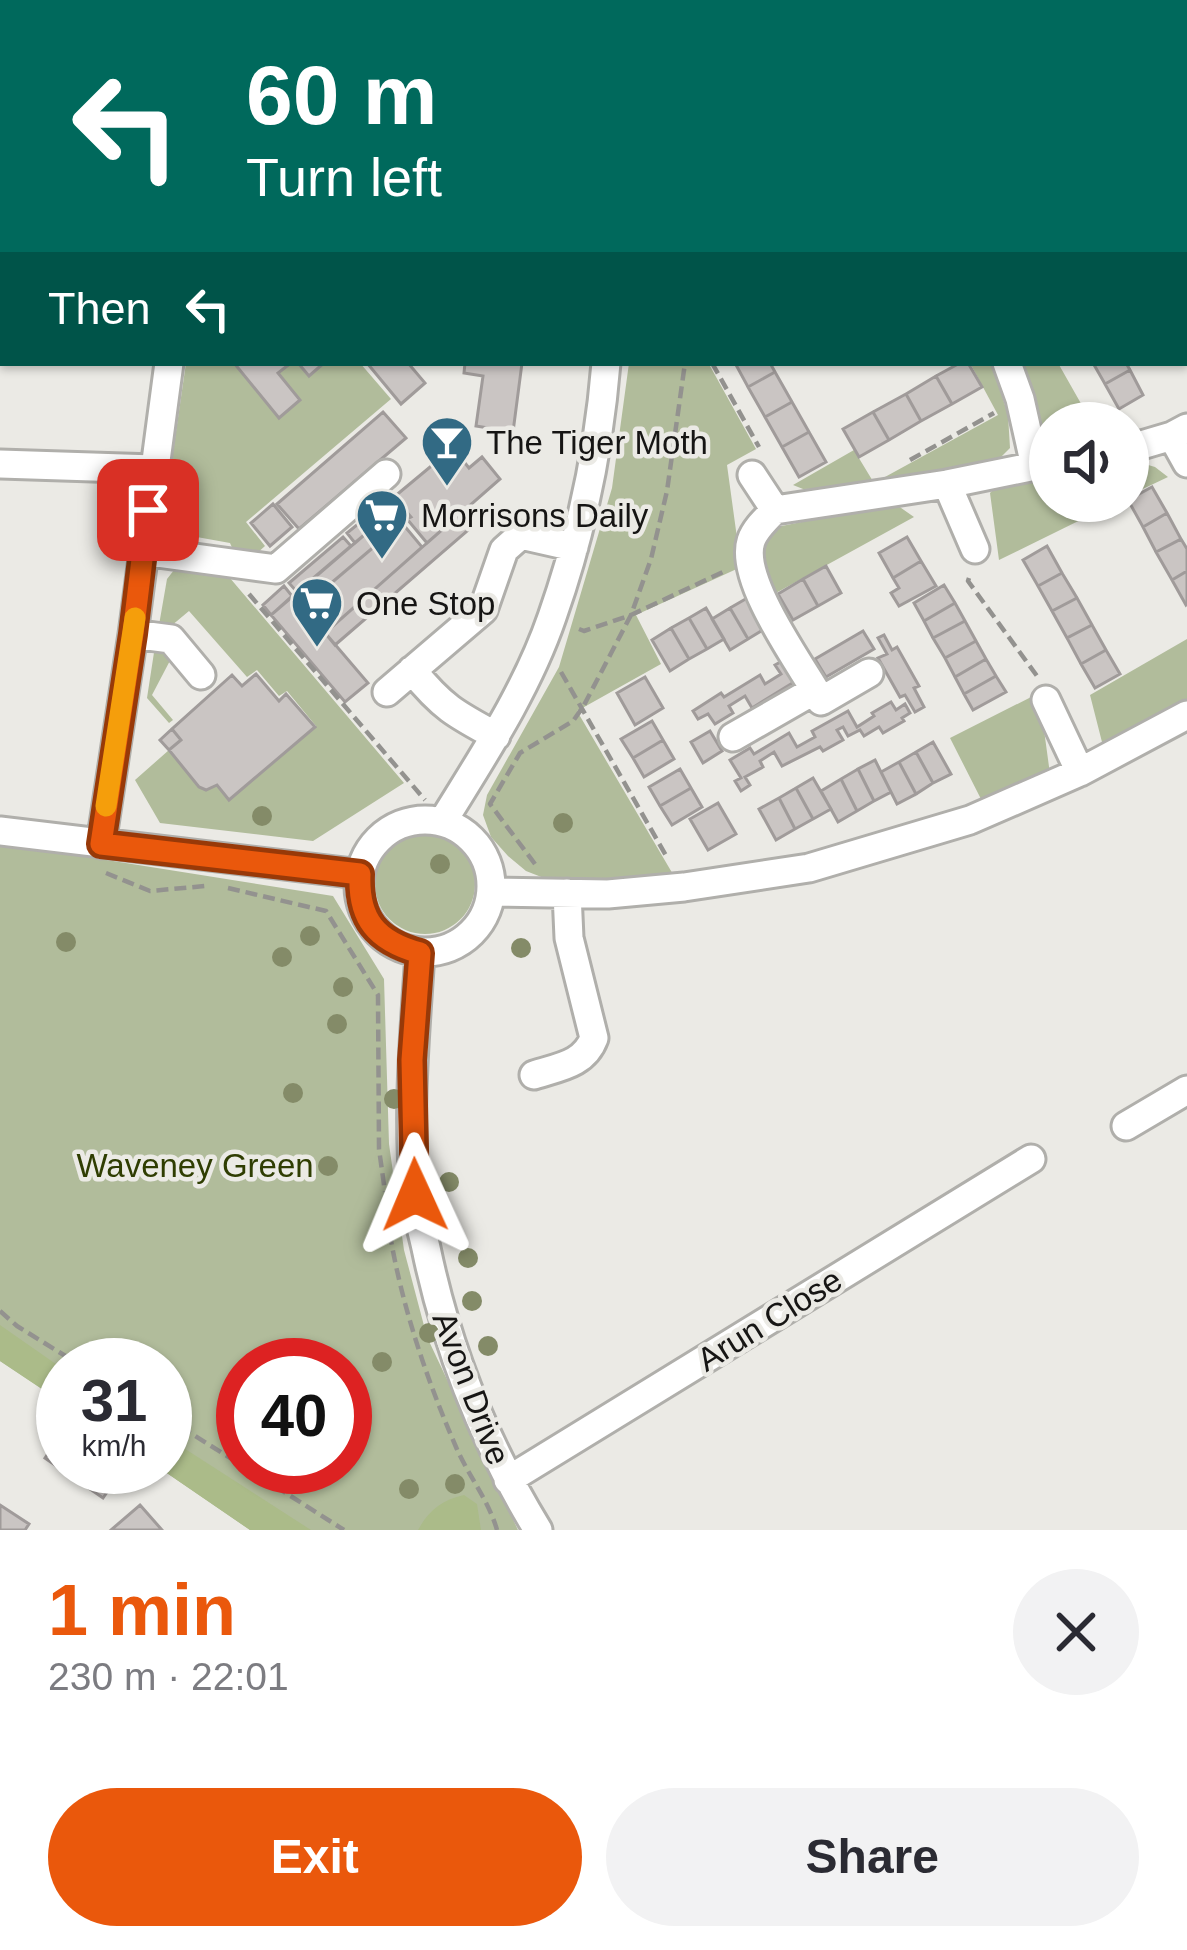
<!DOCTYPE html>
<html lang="en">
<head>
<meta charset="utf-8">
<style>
  :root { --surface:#fff; --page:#f2f2f3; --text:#2b2b33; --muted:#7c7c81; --accent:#ea580c }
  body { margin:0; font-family:Helvetica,sans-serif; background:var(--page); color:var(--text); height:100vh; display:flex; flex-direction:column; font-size:45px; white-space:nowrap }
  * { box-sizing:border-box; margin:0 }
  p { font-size:39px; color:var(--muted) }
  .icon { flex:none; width:66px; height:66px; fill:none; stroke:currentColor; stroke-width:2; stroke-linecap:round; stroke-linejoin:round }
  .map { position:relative; height:1530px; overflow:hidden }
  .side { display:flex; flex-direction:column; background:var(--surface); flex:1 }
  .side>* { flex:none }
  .banner { position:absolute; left:0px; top:0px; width:1188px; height:366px; box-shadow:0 3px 9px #0004; background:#00695c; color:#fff; overflow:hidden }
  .controls { position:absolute; left:1029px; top:402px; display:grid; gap:24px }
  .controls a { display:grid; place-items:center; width:120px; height:120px; border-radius:50%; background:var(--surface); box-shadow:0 3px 9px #0004; font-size:60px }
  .speed { position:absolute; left:36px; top:1338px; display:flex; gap:24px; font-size:60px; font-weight:700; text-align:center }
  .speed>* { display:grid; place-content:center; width:156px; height:156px; border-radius:50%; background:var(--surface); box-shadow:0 3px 9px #0004; line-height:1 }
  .speed small { font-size:30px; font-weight:400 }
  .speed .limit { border:18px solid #d22; background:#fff; color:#111 }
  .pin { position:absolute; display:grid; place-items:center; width:102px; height:102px; color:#fff; margin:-51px; border-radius:24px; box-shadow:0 6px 18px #0006 }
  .me { position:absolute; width:132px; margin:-66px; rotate:359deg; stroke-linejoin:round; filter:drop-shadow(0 0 9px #0008) }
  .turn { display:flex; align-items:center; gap:42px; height:252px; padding:0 48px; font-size:54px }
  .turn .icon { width:156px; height:156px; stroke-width:2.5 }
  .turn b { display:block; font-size:84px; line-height:102px }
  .then { display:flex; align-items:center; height:114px; padding:0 48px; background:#0003; gap:24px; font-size:45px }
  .round { display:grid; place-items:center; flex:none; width:126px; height:126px; border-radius:63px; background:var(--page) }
  .summary { display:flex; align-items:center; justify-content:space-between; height:204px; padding:0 48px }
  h1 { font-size:72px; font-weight:800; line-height:90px; color:var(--accent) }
  .primary-button { display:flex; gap:24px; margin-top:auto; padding:24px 48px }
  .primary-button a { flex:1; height:138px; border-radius:72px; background:var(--accent); color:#fff; font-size:48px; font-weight:800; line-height:138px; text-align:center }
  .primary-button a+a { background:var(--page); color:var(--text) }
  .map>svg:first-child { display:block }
</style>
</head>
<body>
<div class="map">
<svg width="1187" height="1530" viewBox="0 0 1187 1530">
  <rect width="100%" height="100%" fill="#ebeae5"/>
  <path fill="#b1bc9b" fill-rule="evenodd" d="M 186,363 L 360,363 L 391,399 L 246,522 L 265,546 L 256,554 L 234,552 L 230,543 L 180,534 L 163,521 Z
    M 629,363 L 713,363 L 710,366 L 756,449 L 727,465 L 741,567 L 636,615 L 661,664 L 577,711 L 674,876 L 549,880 L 526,871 L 508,856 L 491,837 L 483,815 L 487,795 L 559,667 L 612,488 Z
    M 970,363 L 992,363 L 1008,415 L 1010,448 L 994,464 L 866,488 L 803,489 L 793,485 L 854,450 L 874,483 L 998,415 Z
    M 1022,363 L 1058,363 L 1092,423 L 1050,423 L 1050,439 C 1032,419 1033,388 1022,363 Z
    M 1128,459 L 1155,467 L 1168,477 L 1128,496 Z
    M 1050,475 L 1050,501 L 1119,501 L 999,560 L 990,493 L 998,485 Z
    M 894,503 L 914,517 L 774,594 L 762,574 L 761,542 L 777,527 Z
    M 178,565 L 224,571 L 404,783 L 313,841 L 160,823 L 135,780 L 169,750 L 199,787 L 206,790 L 217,785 L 230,799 L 316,726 L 287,691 L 279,696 L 257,670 L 247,677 L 189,611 L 171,626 L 159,625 L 167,579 Z
    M 1187,639 L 1187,699 L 1103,746 L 1090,695 Z
    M 155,646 L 174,653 L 152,695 L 173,720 L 169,723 L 147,698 Z
    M 1039,693 L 1050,774 L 983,803 L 950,738 Z
    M375 884a50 50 0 1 1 100 0a50 50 0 1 1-100 0Z
    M 0,843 L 333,896 L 384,979 L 389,1144 L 404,1250 L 427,1337 L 518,1530 L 250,1530 L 158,1467 L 165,1467 L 165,1365 L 63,1365 L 63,1403 L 0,1361 ZM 243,1365 L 345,1365 L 345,1467 L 243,1467 Z"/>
  <path fill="#abbb89" d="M 0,1325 L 63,1369 L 63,1403 L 0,1361 Z
    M 165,1436 L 311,1530 L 250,1530 L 158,1467 L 165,1467 Z
    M 464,1495 L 477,1504 L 481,1530 L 418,1530 C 429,1510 442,1500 464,1495 Z"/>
  <path fill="#cac5c3" stroke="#a09b9a" stroke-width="3" d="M 742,0 L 824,0 L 826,3 L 741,3 Z
    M 234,363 L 291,363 L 278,373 L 300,400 L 279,418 Z
    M 298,363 L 324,363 L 309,376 Z
    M 367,363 L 408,363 L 425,383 L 401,404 Z
    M 465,363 L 522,363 L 513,432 L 476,426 L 483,376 L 464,373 Z
    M 735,363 L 770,363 L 775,372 L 748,387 Z
    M 960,363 L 968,363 L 982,387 L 952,404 L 936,376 Z
    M 1093,363 L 1126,363 L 1130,370 L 1105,384 Z
    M 1130,370 L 1143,395 L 1119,409 L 1105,384 Z
    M 775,372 L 792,402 L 765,417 L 748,387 Z
    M 936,376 L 952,404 L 921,421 L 906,394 Z
    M 906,394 L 921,421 L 889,440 L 873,412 Z
    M 792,402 L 809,432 L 782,447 L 765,417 Z
    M 383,412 L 406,438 L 299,529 L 277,504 Z
    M 873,412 L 889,440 L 859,457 L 843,429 Z
    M 809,432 L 826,462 L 799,477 L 782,447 Z
    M 453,448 L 469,468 L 482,457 L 500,479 L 427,543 L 407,519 L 411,517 L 394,497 Z
    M 1152,487 L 1167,513 L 1143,527 L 1128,500 Z
    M 379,495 L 392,511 L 355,543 L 347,533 L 368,516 L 362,509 Z
    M 273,504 L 292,527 L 270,546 L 251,523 Z
    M 392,511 L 402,523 L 303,607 L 368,683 L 345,702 L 271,615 Z
    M 461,513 L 473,526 L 335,645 L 325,633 Z
    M 1167,513 L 1181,539 L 1156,552 L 1143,527 Z
    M 402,523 L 422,547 L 325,633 L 303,607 Z
    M 343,537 L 351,546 L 297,592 L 289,583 Z
    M 907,537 L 921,561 L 893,578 L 879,553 Z
    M 1181,539 L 1187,549 L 1187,571 L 1172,580 L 1156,552 Z
    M 1047,546 L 1062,573 L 1038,586 L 1023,560 Z
    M 921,561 L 936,586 L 899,606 L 891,593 L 899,588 L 893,578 Z
    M 826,566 L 841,593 L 818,606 L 803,579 Z
    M 1187,571 L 1187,604 L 1186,605 L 1172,580 Z
    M 1062,573 L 1077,598 L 1052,611 L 1038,586 Z
    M 803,579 L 818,606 L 793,620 L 778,594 Z
    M 944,585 L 955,603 L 924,621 L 914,603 Z
    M 284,586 L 292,596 L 271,615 L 263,605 Z
    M 749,597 L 766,628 L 748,639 L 730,608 Z
    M 1077,598 L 1092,625 L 1067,638 L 1052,611 Z
    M 955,603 L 965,621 L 933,638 L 924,621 Z
    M 706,608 L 724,639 L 707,649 L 689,618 Z
    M 730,608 L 748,639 L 730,650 L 712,619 Z
    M 689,618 L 707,649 L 689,659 L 671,628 Z
    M 965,621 L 976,641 L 945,658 L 933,638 Z
    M 1092,625 L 1106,650 L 1081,664 L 1067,638 Z
    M 671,628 L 689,659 L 670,671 L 652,640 Z
    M 863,631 L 874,649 L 826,677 L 815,659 Z
    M 884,635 L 892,650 L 897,647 L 919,686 L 914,688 L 924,707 L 915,712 L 905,695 L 900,697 L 878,658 L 887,654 L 878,638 Z
    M 976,641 L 986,659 L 955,677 L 945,658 Z
    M 1106,650 L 1120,674 L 1095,688 L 1081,664 Z
    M 786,659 L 799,679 L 752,708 L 745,696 L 729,706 L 733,713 L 715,724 L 708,714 L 698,719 L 693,711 L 721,693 L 724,697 L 760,675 L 765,684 L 781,674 L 775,665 Z
    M 986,659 L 996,676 L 964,694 L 955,677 Z
    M 256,674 L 279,701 L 286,694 L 315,727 L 229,800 L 217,785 L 206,790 L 199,787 L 169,750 L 181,740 L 172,729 L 232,675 L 242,686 Z
    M 996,676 L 1006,692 L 973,710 L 964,694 Z
    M 645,677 L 663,708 L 635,725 L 617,693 Z
    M 891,702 L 896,710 L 905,704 L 910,713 L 902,718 L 904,721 L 883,733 L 879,727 L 864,736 L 860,730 L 848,736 L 843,727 L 837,730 L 843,740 L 823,751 L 820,747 L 782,766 L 774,752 L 760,761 L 763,767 L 745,777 L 750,785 L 741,791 L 735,781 L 741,778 L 730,760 L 750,748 L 754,754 L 789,733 L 797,747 L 815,737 L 812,731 L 848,711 L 857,727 L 874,716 L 872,713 Z
    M 652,721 L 663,740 L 633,758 L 621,739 Z
    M 172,729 L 181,740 L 169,750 L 160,740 Z
    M 710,731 L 722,751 L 703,763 L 691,742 Z
    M 663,740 L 674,759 L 644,777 L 633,758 Z
    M 933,742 L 951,774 L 933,783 L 916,752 Z
    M 916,752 L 933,783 L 916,794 L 899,762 Z
    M 875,760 L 891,792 L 874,801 L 858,769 Z
    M 899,762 L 916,794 L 897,804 L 881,772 Z
    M 680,769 L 691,788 L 660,806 L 649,787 Z
    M 858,769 L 874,801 L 857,811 L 841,779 Z
    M 813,778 L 831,809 L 813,819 L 796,788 Z
    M 841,779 L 857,811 L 838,822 L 821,791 Z
    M 691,788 L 702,807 L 672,825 L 660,806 Z
    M 796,788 L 813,819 L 795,829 L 779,798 Z
    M 779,798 L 795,829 L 776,840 L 759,809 Z
    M 718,803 L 736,834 L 708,850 L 690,819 Z
    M 62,1433 L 63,1467 L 113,1467 L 121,1472 L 103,1498 L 45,1458 Z
    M 0,1505 L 29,1524 L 25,1530 L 0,1530 Z
    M 140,1505 L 162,1530 L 111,1530 Z"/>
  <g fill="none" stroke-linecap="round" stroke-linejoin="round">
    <path stroke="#cbcac6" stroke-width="27" stroke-dasharray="27 14" stroke-linecap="butt" d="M 426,3 L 429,0"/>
    <g stroke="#b0afab" stroke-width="33">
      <path id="minor" d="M 306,0 L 316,3
        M 223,3 L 224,0
        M 656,3 L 657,0
        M 897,3 L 901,0
        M 1007,363 L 1020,399 L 1035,466
        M 1172,436 L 1187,463
        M 1128,449 L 1172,436 L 1187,428
        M 0,464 L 154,469
        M 752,475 L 775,510 L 947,484 L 1050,463
        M 947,484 L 975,549
        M 775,510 C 766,519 755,529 751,541 C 739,578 796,658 815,690 L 821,701 L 869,673
        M 143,551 L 276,569 L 386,474
        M 133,634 L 171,639 L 201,675
        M 412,670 C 442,707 455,714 496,736
        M 387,692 L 483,610 L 504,550 L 521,535 L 574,547
        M 1046,700 L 1080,772
        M 733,737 L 815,690
        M359 886a66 66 0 1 1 132 0a66 66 0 1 1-132 0Z
        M 443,821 C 483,756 527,690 552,617 C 581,535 599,449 606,363
        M 0,831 L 360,874
        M 101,844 L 133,634 L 169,363
        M 492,892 L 608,894 L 684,887 L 809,868 L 970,820 L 1080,772 L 1187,715
        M 420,953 C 415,1032 407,1114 415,1193 C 416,1211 422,1230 426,1248 C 447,1349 484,1442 538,1530
        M 534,1075 C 558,1067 584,1065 594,1038 L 569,938 L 567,893
        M 1126,1126 L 1187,1090
        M 508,1480 L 1031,1159"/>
    </g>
    <path stroke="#93928f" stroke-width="4.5" stroke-dasharray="12 6" stroke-linecap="butt" d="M 730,3 L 731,0
      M 1185,71 L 1186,68
      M 1185,101 L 1187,105
      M 1185,173 L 1187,172
      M 712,363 L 759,447
      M 910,460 L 994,413
      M 969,578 L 968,581 L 1037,676
      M 249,594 L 425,800
      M 579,629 L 584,631 L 631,615 L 723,572
      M 561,672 L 668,859
      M 535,864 L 490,804 L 520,753 L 573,721 L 583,707 L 631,615 L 651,559 L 667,491 L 685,363
      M 106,873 L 150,891 L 205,886
      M 228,888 L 326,911 L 378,995 L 379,1149 L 385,1192
      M 387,1215 C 398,1295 424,1373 456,1447 C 468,1475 489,1501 497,1530
      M 0,1311 L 17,1326 L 80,1365
      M 165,1417 L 243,1466
      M 245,1467 L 344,1530"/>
    <use href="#minor" stroke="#fff" stroke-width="27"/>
  </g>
  <g fill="#848b68">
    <circle cx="262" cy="816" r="10"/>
    <circle cx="563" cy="823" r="10"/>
    <circle cx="440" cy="864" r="10"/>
    <circle cx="310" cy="936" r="10"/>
    <circle cx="66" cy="942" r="10"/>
    <circle cx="521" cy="948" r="10"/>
    <circle cx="282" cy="957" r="10"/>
    <circle cx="343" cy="987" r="10"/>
    <circle cx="337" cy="1024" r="10"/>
    <circle cx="293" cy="1093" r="10"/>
    <circle cx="394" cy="1099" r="10"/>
    <circle cx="328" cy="1166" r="10"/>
    <circle cx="449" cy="1182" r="10"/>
    <circle cx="468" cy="1258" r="10"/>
    <circle cx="472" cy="1301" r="10"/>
    <circle cx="429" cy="1333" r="10"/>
    <circle cx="488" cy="1346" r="10"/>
    <circle cx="382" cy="1362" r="10"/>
    <circle cx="455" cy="1484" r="10"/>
    <circle cx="409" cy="1489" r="10"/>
  </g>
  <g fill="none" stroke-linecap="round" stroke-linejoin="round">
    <g stroke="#983908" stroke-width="30">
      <path id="route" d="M 148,510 L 133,634 L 101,844 L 360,874 C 358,919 376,941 420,953 L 412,1060 L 415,1195"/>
    </g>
    <use href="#route" stroke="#ea580c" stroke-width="21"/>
    <path stroke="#f59e0b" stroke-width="21" d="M 106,806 L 135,618"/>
  </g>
  <defs>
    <g id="bar-pin" transform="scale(2.7)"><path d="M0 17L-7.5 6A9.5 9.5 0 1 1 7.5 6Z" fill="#326a84" stroke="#ebeae5"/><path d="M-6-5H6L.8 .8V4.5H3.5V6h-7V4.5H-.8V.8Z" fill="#fff"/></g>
    <g id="supermarket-pin" transform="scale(2.7)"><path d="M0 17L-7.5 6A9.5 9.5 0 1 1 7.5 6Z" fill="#326a84" stroke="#ebeae5"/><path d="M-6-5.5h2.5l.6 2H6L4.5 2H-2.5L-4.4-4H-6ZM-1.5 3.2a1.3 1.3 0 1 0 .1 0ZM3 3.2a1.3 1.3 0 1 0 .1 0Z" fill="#fff"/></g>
  </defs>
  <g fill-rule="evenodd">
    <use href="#bar-pin" x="447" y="442"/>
    <use href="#supermarket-pin" x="382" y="515"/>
    <use href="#supermarket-pin" x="317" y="603"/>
  </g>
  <g text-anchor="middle" stroke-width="9" stroke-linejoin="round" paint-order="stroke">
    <g font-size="33" fill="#161514" stroke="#ebeae5" text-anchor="start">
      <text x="486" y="454">The Tiger Moth</text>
      <text x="421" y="527">Morrisons Daily</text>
      <text x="356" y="615">One Stop</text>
    </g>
    <g font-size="33" fill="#2f3d02" stroke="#ebeae5">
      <text x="195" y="1177">Waveney Green</text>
    </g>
    <g font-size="33" fill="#161514" stroke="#ebeae5">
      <text transform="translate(769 1319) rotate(-32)" y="12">Arun Close</text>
      <text transform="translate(472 1388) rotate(69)" y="12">Avon Drive</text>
    </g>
  </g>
</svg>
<div class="controls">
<a><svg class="icon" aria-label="sound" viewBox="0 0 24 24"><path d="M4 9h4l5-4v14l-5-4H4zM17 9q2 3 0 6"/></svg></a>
</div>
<div class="speed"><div>31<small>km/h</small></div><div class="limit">40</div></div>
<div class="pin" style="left:148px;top:510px;background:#d93025"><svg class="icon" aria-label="arrive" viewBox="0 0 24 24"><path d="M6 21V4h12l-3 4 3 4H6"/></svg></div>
<svg class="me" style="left:415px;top:1195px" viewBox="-20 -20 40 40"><path d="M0-17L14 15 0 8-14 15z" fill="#ea580c" stroke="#fff" stroke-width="4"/></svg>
<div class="banner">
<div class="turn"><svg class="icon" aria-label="left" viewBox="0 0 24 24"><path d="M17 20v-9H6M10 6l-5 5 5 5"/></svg><div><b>60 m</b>Turn left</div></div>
<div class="then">Then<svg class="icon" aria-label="left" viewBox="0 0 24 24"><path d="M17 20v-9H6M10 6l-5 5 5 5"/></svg></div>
</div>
</div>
<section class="side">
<div class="summary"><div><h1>1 min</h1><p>230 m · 22:01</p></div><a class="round"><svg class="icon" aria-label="close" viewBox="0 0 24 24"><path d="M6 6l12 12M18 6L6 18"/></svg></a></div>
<div class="primary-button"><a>Exit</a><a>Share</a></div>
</section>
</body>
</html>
